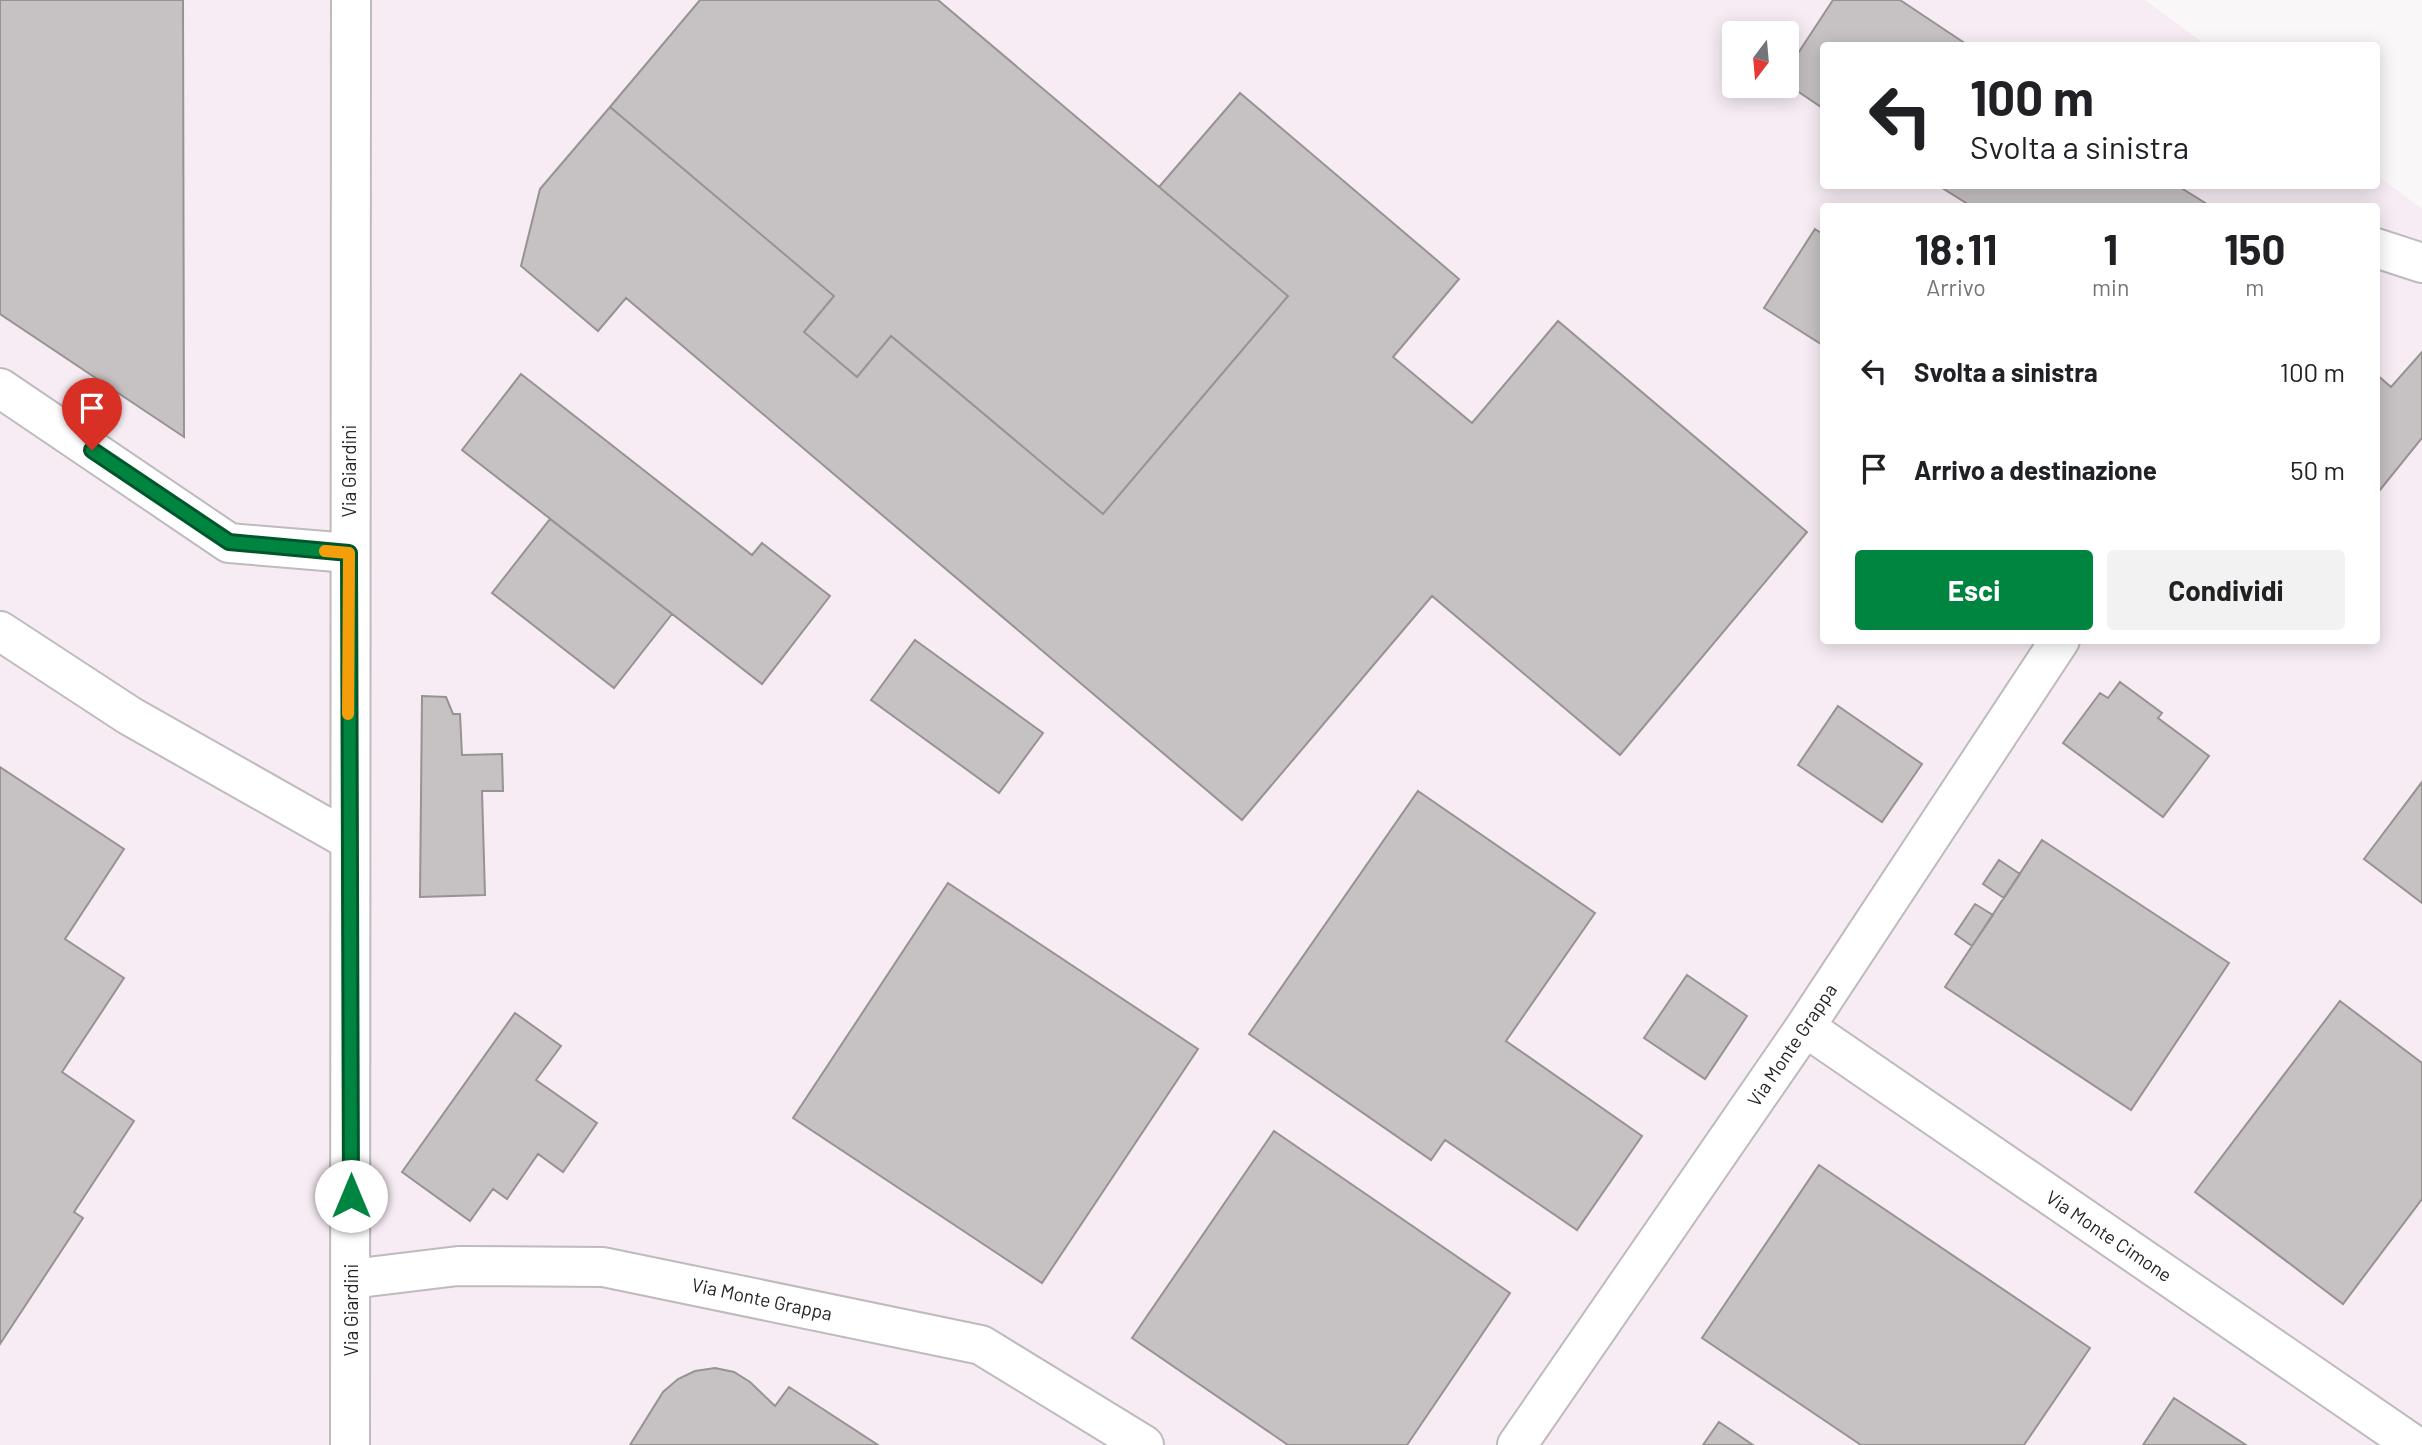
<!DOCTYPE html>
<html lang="it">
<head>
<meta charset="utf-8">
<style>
  :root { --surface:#fff; --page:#f2f2f2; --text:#202124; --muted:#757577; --accent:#008540 }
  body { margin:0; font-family:Barlow,sans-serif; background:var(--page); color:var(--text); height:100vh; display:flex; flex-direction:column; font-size:26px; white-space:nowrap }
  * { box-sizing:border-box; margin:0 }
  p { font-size:23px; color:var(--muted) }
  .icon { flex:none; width:38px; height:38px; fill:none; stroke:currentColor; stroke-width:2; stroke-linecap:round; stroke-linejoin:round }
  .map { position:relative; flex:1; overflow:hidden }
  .panel { position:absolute; left:1820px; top:203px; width:560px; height:441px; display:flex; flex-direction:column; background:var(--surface); border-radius:7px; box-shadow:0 4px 18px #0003 }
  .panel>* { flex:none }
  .hud { position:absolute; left:1820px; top:42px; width:560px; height:147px; border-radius:7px; box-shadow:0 4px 18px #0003; background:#fff; color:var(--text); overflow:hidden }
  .needle { width:46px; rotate:196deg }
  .fabs { position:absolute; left:1722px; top:21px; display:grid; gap:14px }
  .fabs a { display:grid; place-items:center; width:77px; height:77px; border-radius:7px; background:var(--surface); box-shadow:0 4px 18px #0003; font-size:35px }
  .pin { position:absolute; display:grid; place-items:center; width:60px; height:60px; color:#fff; margin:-72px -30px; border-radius:50% 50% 50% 0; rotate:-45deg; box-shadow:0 0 7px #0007 }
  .pin .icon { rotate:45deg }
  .me { position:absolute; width:77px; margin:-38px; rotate:0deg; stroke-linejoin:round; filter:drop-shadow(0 0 5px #0008) }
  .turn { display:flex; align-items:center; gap:24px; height:147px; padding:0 35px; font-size:32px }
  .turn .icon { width:91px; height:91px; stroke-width:2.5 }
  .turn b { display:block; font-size:49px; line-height:60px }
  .eta { display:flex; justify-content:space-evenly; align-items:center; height:119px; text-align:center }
  .eta b { font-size:42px; font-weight:700; line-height:49px }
  .cta { display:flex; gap:14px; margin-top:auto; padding:14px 35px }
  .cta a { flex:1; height:80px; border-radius:7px; background:var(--accent); color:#fff; font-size:28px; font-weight:700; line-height:80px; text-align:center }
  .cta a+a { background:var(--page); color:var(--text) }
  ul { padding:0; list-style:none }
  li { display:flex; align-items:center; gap:21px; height:98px; padding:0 35px }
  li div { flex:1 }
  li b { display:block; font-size:26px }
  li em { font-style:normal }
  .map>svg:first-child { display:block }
</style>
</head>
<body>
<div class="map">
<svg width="2422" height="1445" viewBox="0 0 2422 1445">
  <rect width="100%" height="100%" fill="#faf7f9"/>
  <path fill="#f7ecf4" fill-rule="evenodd" d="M 0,0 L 2145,0 L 2206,45 L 1824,46 L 1824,186 L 2376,186 L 2377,175 L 2422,209 L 2422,1445 L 0,1445 ZM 1734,33 L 1787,33 L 1787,86 L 1734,86 ZM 1824,206 L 2376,206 L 2376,640 L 1824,640 Z"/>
  <path fill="#c6c1c2" stroke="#979393" stroke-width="2" d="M 0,0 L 183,0 L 184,437 L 0,314 Z
    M 700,0 L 938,0 L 1288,296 L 1103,514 L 891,336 L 857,377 L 804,332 L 834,296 L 610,107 Z
    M 1833,0 L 1900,0 L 1969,46 L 1824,46 L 1824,109 L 1787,84 L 1787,70 Z
    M 1240,93 L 1459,279 L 1393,357 L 1472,423 L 1558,321 L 1807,532 L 1620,755 L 1432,596 L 1242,820 L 626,298 L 598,331 L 521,266 L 540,189 L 610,107 L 834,296 L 804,332 L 857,377 L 891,336 L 1103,514 L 1288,296 L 1159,187 Z
    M 1939,186 L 2178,186 L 2210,206 L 1971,206 Z
    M 1815,229 L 1824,235 L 1824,346 L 1764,308 Z
    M 2422,352 L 2422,438 L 2376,495 L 2376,374 L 2391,387 Z
    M 521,374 L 752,555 L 762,543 L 830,596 L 762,684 L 462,450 Z
    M 550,519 L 672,614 L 614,688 L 492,593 Z
    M 915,640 L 1043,733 L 999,793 L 871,700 Z
    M 2120,682 L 2162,713 L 2158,718 L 2209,756 L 2163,817 L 2063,743 L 2100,693 L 2108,698 Z
    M 422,696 L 446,697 L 453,714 L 460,714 L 462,755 L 502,754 L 503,791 L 482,791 L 485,895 L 420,897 Z
    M 1838,706 L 1922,764 L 1882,822 L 1798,765 Z
    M 0,767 L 124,849 L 65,939 L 124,978 L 62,1072 L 134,1121 L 74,1212 L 83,1218 L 0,1344 Z
    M 2422,782 L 2422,903 L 2364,859 Z
    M 1418,791 L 1595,913 L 1506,1041 L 1642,1136 L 1577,1230 L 1445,1140 L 1431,1160 L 1249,1034 Z
    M 2042,840 L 2229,963 L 2131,1110 L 1945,987 Z
    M 1999,860 L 2020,874 L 2004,898 L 1983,884 Z
    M 948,883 L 1198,1049 L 1042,1283 L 793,1118 Z
    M 1975,904 L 1993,915 L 1972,946 L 1955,934 Z
    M 1687,975 L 1747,1016 L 1705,1079 L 1644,1038 Z
    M 2340,1001 L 2422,1063 L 2422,1199 L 2343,1304 L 2195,1192 Z
    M 515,1013 L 561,1046 L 536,1080 L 597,1123 L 563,1172 L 538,1154 L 507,1199 L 493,1189 L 470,1221 L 402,1172 Z
    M 1274,1131 L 1510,1293 L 1407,1445 L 1288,1445 L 1132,1338 Z
    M 1819,1165 L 2090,1348 L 2024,1445 L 1861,1445 L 1702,1338 Z
    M 715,1368 L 734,1372 L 750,1382 L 775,1406 L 789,1387 L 878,1445 L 630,1445 L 663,1392 L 678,1379 L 695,1371 Z
    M 2174,1398 L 2246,1445 L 2143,1445 Z
    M 1719,1422 L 1731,1430 L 1753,1445 L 1703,1445 Z"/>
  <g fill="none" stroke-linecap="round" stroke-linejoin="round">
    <g stroke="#bebabd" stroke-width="42">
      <path id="minor" d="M 2376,248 L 2422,263
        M 0,388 L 229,543 L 349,553
        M 0,631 L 130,716 L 349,840
        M 1805,1027 L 2414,1445
        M 351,1279 L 458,1266 L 603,1267 L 981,1345 L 1144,1445
        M 1517,1445 L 1805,1027 L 2060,640"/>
    </g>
    <g stroke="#bebabd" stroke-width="42">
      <path id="major" d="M 350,1445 L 351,0"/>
    </g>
    <use href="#minor" stroke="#fff" stroke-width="38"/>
    <use href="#major" stroke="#fff" stroke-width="38"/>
  </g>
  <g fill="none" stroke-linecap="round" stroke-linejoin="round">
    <g stroke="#00562a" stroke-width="18">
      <path id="route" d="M 92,450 L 229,542 L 349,553 L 351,1196"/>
    </g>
    <use href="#route" stroke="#008540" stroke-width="12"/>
    <path stroke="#f59e0b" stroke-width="12" d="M 325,551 L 349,553 L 348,714"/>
  </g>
  <g text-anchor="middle" stroke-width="5" stroke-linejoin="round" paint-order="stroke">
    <g font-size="19" fill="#252425" stroke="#fff">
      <text transform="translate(349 471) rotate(-90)" y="7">Via Giardini</text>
      <text transform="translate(1792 1045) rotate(-56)" y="7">Via Monte Grappa</text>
      <text transform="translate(2109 1236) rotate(34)" y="7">Via Monte Cimone</text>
      <text transform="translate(762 1299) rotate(12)" y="7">Via Monte Grappa</text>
      <text transform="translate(351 1310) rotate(-90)" y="7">Via Giardini</text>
    </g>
  </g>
</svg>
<div class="fabs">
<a><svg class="needle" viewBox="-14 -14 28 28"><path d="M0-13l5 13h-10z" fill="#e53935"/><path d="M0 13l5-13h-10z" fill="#757577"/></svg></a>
</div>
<div class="pin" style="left:92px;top:450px;background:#d93025"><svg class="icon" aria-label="arrive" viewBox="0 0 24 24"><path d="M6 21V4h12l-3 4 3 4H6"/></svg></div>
<svg class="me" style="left:351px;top:1196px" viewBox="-20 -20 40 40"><circle r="19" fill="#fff"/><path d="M0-13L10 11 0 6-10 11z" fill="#008540"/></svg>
<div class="hud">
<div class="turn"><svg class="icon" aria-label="left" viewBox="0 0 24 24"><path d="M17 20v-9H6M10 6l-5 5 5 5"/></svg><div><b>100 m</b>Svolta a sinistra</div></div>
</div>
<section class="panel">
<div class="eta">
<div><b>18:11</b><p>Arrivo</p></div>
<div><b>1</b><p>min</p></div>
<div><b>150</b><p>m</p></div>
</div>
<ul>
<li><svg class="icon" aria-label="left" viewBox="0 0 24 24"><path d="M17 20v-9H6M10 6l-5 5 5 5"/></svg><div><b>Svolta a sinistra</b></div><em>100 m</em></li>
<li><svg class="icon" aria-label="arrive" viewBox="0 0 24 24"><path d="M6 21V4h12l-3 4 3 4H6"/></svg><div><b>Arrivo a destinazione</b></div><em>50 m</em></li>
</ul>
<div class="cta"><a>Esci</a><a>Condividi</a></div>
</section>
</div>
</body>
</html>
